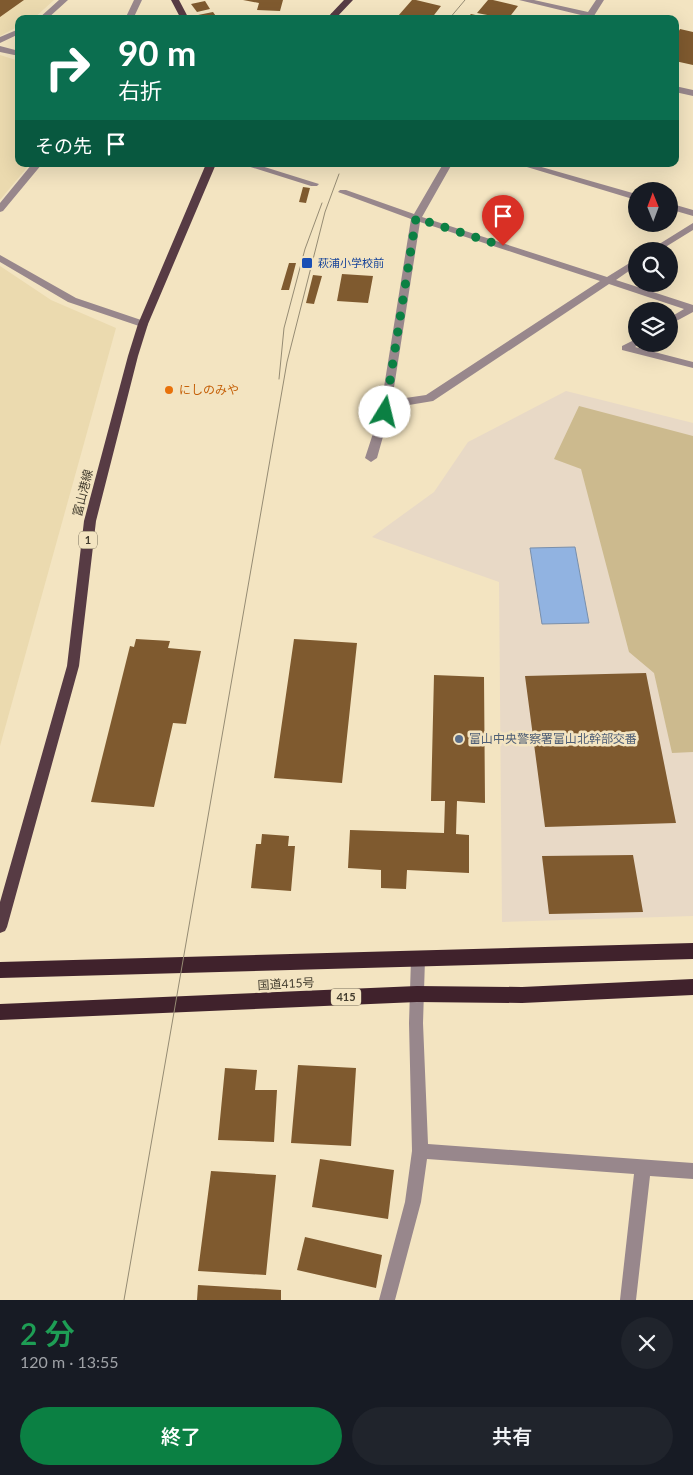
<!DOCTYPE html>
<html lang="ja">
<head>
<meta charset="utf-8">
<style>
  :root { --surface:#171b24; --page:#20242c; --text:#f1f3f6; --muted:#9ea1a6; --accent:#0b8043 }
  body { margin:0; font-family:Lato,"Noto Sans JP",sans-serif; background:var(--page); color:var(--text); height:100vh; display:flex; flex-direction:column; font-size:19px; white-space:nowrap }
  * { box-sizing:border-box; margin:0 }
  p { font-size:16px; color:var(--muted) }
  .icon { flex:none; width:28px; height:28px; fill:none; stroke:currentColor; stroke-width:2; stroke-linecap:round; stroke-linejoin:round }
  .map { position:relative; height:1300px; overflow:hidden }
  .drawer { display:flex; flex-direction:column; background:var(--surface); flex:1 }
  .drawer>* { flex:none }
  .banner { position:absolute; left:15px; top:15px; width:664px; height:152px; border-radius:10px; box-shadow:0 5px 20px #0002; background:#0b6e4f; color:#fff; overflow:hidden }
  .needle { width:32px; rotate:359deg }
  .buttons { position:absolute; left:628px; top:182px; display:grid; gap:10px }
  .buttons a { display:grid; place-items:center; width:50px; height:50px; border-radius:50%; background:var(--surface); box-shadow:0 5px 20px #0002; font-size:25px }
  .pin { position:absolute; display:grid; place-items:center; width:42px; height:42px; color:#fff; margin:-51px -21px; border-radius:50% 50% 50% 0; rotate:-45deg; box-shadow:0 0 5px #0007 }
  .pin .icon { rotate:45deg }
  .me { position:absolute; width:55px; margin:-28px; rotate:9deg; stroke-linejoin:round; filter:drop-shadow(0 0 4px #0008) }
  .turn { display:flex; align-items:center; gap:18px; height:105px; padding:0 20px; font-size:22px }
  .turn .icon { width:65px; height:65px; stroke-width:2.5 }
  .turn b { display:block; font-size:35px; line-height:42px }
  .then { display:flex; align-items:center; height:48px; padding:0 20px; background:#0003; gap:10px; font-size:19px }
  .round { display:grid; place-items:center; flex:none; width:52px; height:52px; border-radius:26px; background:var(--page) }
  .headline { display:flex; align-items:center; justify-content:space-between; height:85px; padding:0 20px }
  h1 { font-size:30px; font-weight:600; line-height:38px; color:#1e9e55 }
  .cta { display:flex; gap:10px; margin-top:auto; padding:10px 20px }
  .cta a { flex:1; height:58px; border-radius:30px; background:var(--accent); color:#fff; font-size:20px; font-weight:600; line-height:58px; text-align:center }
  .cta a+a { background:var(--page); color:var(--text) }
  .map>svg:first-child { display:block }
</style>
</head>
<body>
<div class="map">
<svg width="693" height="1300" viewBox="0 0 693 1300">
  <rect width="100%" height="100%" fill="#f3e4c1"/>
  <path fill="#ebdaaf" d="M 0,0 L 54,0 L 33,19 L 19,19 L 19,26 L 0,36 Z
    M 0,55 L 19,61 L 19,164 L 30,164 L 0,200 Z
    M 0,266 L 51,300 L 116,328 L 0,746 Z"/>
  <path fill="#e8d9c6" d="M 566,391 L 693,423 L 693,916 L 502,922 L 499,582 L 372,537 L 434,492 L 468,442 Z"/>
  <path fill="#ccba8e" d="M 579,406 L 693,436 L 693,752 L 672,753 L 654,673 L 629,652 L 581,469 L 554,459 Z"/>
  <path fill="#91b3e1" stroke="#798fab" d="M 575,547 L 589,623 L 542,624 L 530,548 Z"/>
  <path fill="#7f5a2f" d="M 0,0 L 24,0 L 0,17 Z
    M 243,0 L 283,0 L 280,11 L 257,10 L 259,3 Z
    M 412,0 L 416,0 L 441,6 L 431,19 L 398,16 Z
    M 488,0 L 493,0 L 518,6 L 508,19 L 477,13 Z
    M 205,1 L 210,9 L 197,12 L 191,4 Z
    M 213,12 L 218,19 L 200,19 L 198,15 Z
    M 471,14 L 489,18 L 489,19 L 466,19 Z
    M 680,29 L 693,32 L 693,65 L 675,61 L 675,38 Z
    M 303,187 L 310,188 L 306,203 L 299,202 Z
    M 289,263 L 296,263 L 289,290 L 281,290 Z
    M 342,274 L 373,276 L 368,303 L 337,301 Z
    M 313,275 L 322,276 L 314,304 L 306,303 Z
    M 136,639 L 170,641 L 168,648 L 201,651 L 186,724 L 173,723 L 154,807 L 91,802 L 130,646 L 134,647 Z
    M 294,639 L 357,643 L 342,783 L 274,778 Z
    M 646,673 L 676,823 L 545,827 L 525,676 Z
    M 434,675 L 484,677 L 485,803 L 457,801 L 456,834 L 469,835 L 469,873 L 407,870 L 406,889 L 381,888 L 381,870 L 348,868 L 350,830 L 444,833 L 445,801 L 431,801 Z
    M 262,834 L 289,836 L 288,846 L 295,846 L 291,891 L 251,888 L 256,844 L 261,844 Z
    M 633,855 L 643,912 L 549,914 L 542,856 Z
    M 298,1065 L 356,1068 L 351,1146 L 291,1143 Z
    M 225,1068 L 257,1070 L 255,1090 L 277,1090 L 274,1142 L 218,1140 Z
    M 320,1159 L 394,1170 L 388,1219 L 312,1207 Z
    M 211,1171 L 276,1175 L 266,1275 L 198,1271 Z
    M 305,1237 L 382,1255 L 376,1288 L 297,1270 Z
    M 198,1285 L 281,1290 L 281,1300 L 197,1300 Z"/>
  <g fill="none" stroke-linecap="round" stroke-linejoin="round">
    <path fill="#98878c" fill-rule="evenodd" d="M 59,0 L 68,0 L 47,19 L 38,19 Z
      M 134,0 L 142,0 L 133,19 L 125,19 Z
      M 519,0 L 534,0 L 588,12 L 596,0 L 604,0 L 592,19 L 584,19 L 585,16 Z
      M 331,13 L 358,19 L 334,17 L 331,17 Z
      M 19,29 L 19,34 L 0,43 L 0,37 Z
      M 0,46 L 19,51 L 19,56 L 0,52 Z
      M 675,86 L 693,90 L 693,96 L 675,92 Z
      M 32,164 L 42,164 L 3,211 L 0,212 L 0,203 Z
      M 241,164 L 255,164 L 319,184 L 317,186 L 311,186 Z
      M 443,164 L 452,164 L 422,217 L 607,277 L 636,259 L 636,266 L 616,280 L 693,305 L 693,312 L 669,325 L 669,318 L 684,309 L 609,284 L 433,401 L 391,408 L 377,458 L 371,462 L 365,458 L 380,412 L 411,219 L 338,192 L 340,190 L 346,190 L 414,214 ZM 420,222 L 600,281 L 426,395 L 392,400 Z
      M 517,164 L 531,164 L 636,194 L 636,200 Z
      M 669,203 L 693,210 L 693,216 L 669,209 Z
      M 693,223 L 693,230 L 659,251 L 648,251 Z
      M 0,255 L 76,298 L 147,322 L 148,324 L 147,326 L 139,326 L 68,302 L 0,262 Z
      M 636,339 L 636,344 L 640,344 L 635,347 L 693,362 L 693,368 L 622,350 L 622,346 Z
      M 418,952 L 423,954 L 425,959 L 423,1023 L 428,1144 L 693,1163 L 693,1179 L 650,1176 L 636,1300 L 620,1300 L 634,1174 L 427,1159 L 421,1202 L 395,1300 L 379,1300 L 405,1202 L 412,1151 L 409,1023 L 411,959 L 413,954 Z"/>
    <path fill="#573b44" fill-rule="evenodd" d="M 171,0 L 179,0 L 189,19 L 181,19 Z
      M 344,0 L 353,0 L 335,19 L 326,19 Z
      M 206,164 L 216,164 L 148,324 L 138,356 L 96,521 L 79,666 L 7,927 L 5,931 L 0,933 L 0,902 L 67,666 L 84,521 L 128,356 L 138,324 Z"/>
    <path fill="#40222c" fill-rule="evenodd" d="M 693,943 L 693,959 L 0,978 L 0,962 Z
      M 693,979 L 693,995 L 522,1003 L 417,1002 L 0,1020 L 0,1004 L 417,986 L 522,987 Z"/>
    <path stroke="#958b73" stroke-width="1" d="M 449,19 L 465,0
      M 279,379 L 284,328 L 305,249 L 322,203
      M 124,1300 L 287,362 L 325,212 L 339,174"/>
  </g>
  <g fill="none" stroke-linecap="round" stroke-linejoin="round">
    <path stroke="#0b8043" stroke-width="9" stroke-dasharray="0 16.2" d="M 385,412 L 416,218 L 503,246"/>
  </g>
  <rect fill="#1a4fb4" stroke="#f3e4c1" stroke-width="2" x="301" y="257" width="12" height="12" rx="2.5"/>
  <circle fill="#e8710a" stroke="#f3e4c1" stroke-width="2" cx="169" cy="390" r="5"/>
  <circle fill="#5c6f8a" stroke="#f3e4c1" stroke-width="2" cx="459" cy="739" r="5"/>
  <g text-anchor="middle" stroke-width="5" stroke-linejoin="round" paint-order="stroke">
    <g font-size="11" fill="#164399" stroke="#f3e4c1" text-anchor="start">
      <text x="318" y="267">萩浦小学校前</text>
    </g>
    <g fill="#f3e4c1" stroke="#776e5a" stroke-width="1">
      <rect x="79" y="531.5" width="18" height="17" rx="4"/>
      <rect x="331" y="988.5" width="30" height="17" rx="4"/>
    </g>
    <g font-size="11" font-weight="bold" fill="#423c2e">
      <text x="88" y="544">1</text>
      <text x="346" y="1001">415</text>
    </g>
    <g font-size="12" fill="#c56008" stroke="#f3e4c1" text-anchor="start">
      <text x="179" y="394">にしのみや</text>
    </g>
    <g font-size="12" fill="#423c2e" stroke="#f3e4c1">
      <text transform="translate(83 493) rotate(-76)" y="4">富山港線</text>
      <text transform="translate(286 984) rotate(-3)" y="4">国道415号</text>
    </g>
    <g font-size="12" fill="#4e5e75" stroke="#f3e4c1" text-anchor="start">
      <text x="469" y="743">富山中央警察署富山北幹部交番</text>
    </g>
  </g>
</svg>
<div class="buttons">
<a><svg class="needle" viewBox="-14 -14 28 28"><path d="M0-13l5 13h-10z" fill="#e53935"/><path d="M0 13l5-13h-10z" fill="#9ea1a6"/></svg></a>
<a><svg class="icon" aria-label="search" viewBox="0 0 24 24"><circle cx="10" cy="10" r="6"/><path d="M15 15l6 6"/></svg></a>
<a><svg class="icon" aria-label="layers" viewBox="0 0 24 24"><path d="M12 4l9 5-9 5-9-5zM3 14l9 5 9-5"/></svg></a>
</div>
<div class="pin" style="left:503px;top:246px;background:#d93025"><svg class="icon" aria-label="arrive" viewBox="0 0 24 24"><path d="M6 21V4h12l-3 4 3 4H6"/></svg></div>
<svg class="me" style="left:385px;top:412px" viewBox="-20 -20 40 40"><circle r="19" fill="#fff"/><path d="M0-13L10 11 0 6-10 11z" fill="#0b8043"/></svg>
<div class="banner">
<div class="turn"><svg class="icon" aria-label="right" viewBox="0 0 24 24"><path d="M7 20v-9h11M14 6l5 5-5 5"/></svg><div><b>90 m</b>右折</div></div>
<div class="then">その先<svg class="icon" aria-label="arrive" viewBox="0 0 24 24"><path d="M6 21V4h12l-3 4 3 4H6"/></svg></div>
</div>
</div>
<section class="drawer">
<div class="headline"><div><h1>2 分</h1><p>120 m · 13:55</p></div><a class="round"><svg class="icon" aria-label="close" viewBox="0 0 24 24"><path d="M6 6l12 12M18 6L6 18"/></svg></a></div>
<div class="cta"><a>終了</a><a>共有</a></div>
</section>
</body>
</html>
